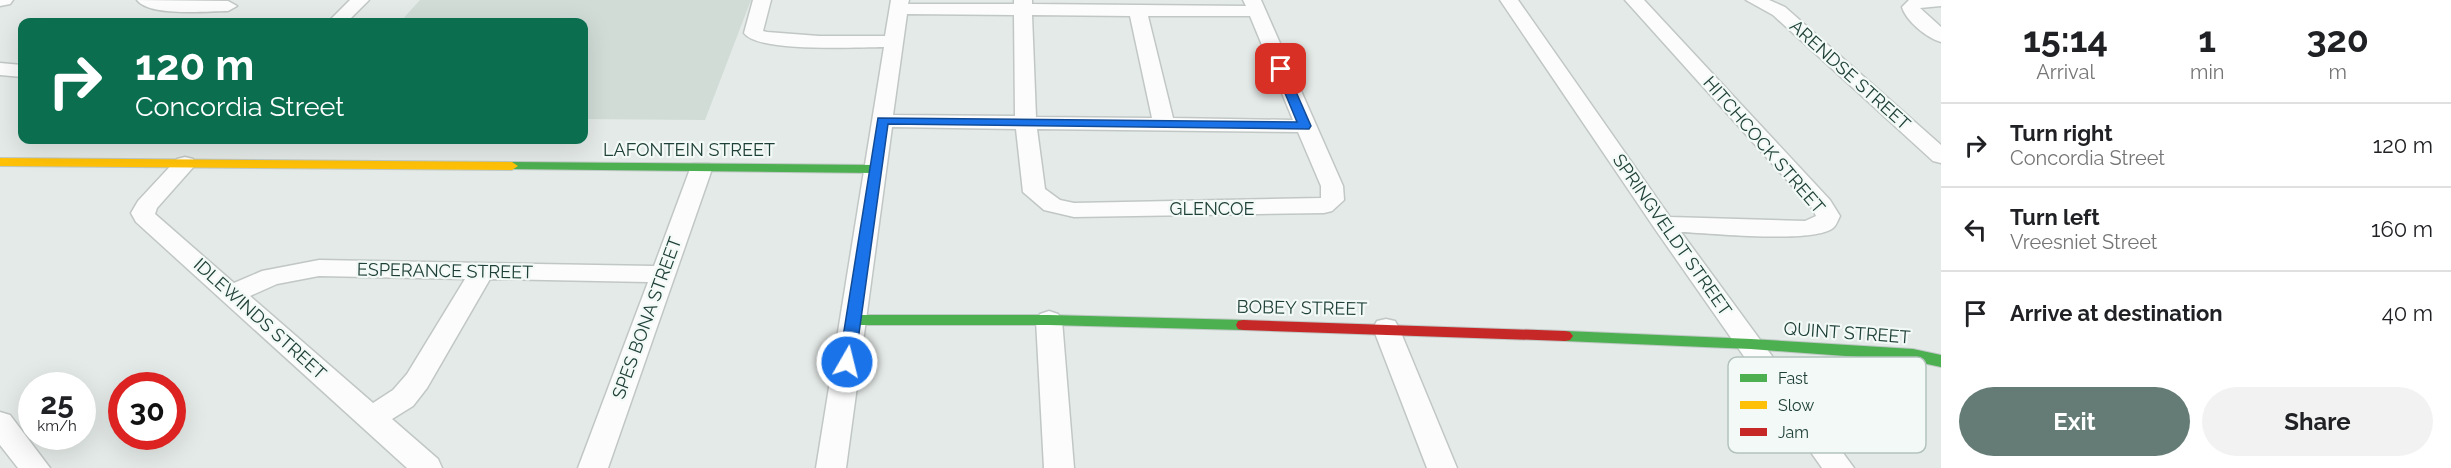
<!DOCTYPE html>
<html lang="en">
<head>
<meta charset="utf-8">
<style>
  :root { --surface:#fff; --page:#f2f2f2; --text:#202124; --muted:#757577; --line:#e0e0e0; --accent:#647c75 }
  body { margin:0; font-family:Raleway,sans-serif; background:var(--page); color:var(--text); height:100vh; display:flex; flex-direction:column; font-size:22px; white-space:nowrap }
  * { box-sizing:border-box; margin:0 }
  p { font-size:20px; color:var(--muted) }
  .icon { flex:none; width:33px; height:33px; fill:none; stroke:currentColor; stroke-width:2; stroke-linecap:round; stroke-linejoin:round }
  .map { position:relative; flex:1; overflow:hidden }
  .details { display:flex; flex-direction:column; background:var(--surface); width:510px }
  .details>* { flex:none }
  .banner { position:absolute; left:18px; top:18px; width:570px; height:126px; border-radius:12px; box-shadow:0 6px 24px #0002; background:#0b6e4f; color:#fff; overflow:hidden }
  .speed { position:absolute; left:18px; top:372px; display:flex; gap:12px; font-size:30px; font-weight:700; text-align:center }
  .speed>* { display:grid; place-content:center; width:78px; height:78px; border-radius:50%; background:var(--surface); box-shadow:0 6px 24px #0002; line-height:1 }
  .speed small { font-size:15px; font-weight:400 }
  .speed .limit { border:9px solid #d22; background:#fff; color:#111 }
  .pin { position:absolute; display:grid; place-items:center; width:51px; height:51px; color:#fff; margin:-26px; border-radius:12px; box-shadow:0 3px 9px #0006 }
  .me { position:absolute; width:66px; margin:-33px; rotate:8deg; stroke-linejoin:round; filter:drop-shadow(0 0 4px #0008) }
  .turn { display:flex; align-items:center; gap:21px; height:126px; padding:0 18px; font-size:27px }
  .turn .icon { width:78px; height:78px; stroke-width:2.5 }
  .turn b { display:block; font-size:42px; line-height:51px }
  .eta { display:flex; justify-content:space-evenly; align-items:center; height:102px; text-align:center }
  .eta b { font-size:36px; font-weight:700; line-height:42px }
  .action { display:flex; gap:12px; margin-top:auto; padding:12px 18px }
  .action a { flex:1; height:69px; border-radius:36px; background:var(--accent); color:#fff; font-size:24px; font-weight:700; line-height:69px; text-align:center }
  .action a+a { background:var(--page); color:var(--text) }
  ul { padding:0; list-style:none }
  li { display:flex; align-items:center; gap:18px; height:84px; padding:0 18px; border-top:2px solid var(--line) }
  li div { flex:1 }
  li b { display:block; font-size:22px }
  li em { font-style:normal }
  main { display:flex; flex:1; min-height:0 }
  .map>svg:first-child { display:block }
</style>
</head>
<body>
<main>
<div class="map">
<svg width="1941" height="468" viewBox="0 0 1941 468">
  <rect width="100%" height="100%" fill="#e4eae7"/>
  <path fill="#d1dcd7" d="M 420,0 L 751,0 L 705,120 L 584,119 L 584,22 L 400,22 Z"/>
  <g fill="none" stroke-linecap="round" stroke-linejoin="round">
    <g stroke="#c1c7c5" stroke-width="3">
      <path id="street" d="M 0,0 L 13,0 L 10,4 L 0,6 Z
        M 137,0 L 228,1 L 237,6 L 228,11 C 207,11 150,17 137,0 Z
        M 350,0 L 369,0 L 347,22 L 328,22 Z
        M 753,0 L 771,0 L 763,31 L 767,32 L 819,36 L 885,36 L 891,0 L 909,0 L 908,4 L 1014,4 L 1014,0 L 1032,0 L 1032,4 L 1246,6 L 1243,0 L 1261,0 L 1343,186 L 1344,200 L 1332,211 L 1324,213 L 1074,217 L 1044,210 L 1023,192 L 1016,129 L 892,127 L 846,468 L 816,468 L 884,47 C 858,47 758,53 744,33 ZM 907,14 L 1014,15 L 1015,116 L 893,115 ZM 1032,15 L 1130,16 L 1152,118 L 1036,117 ZM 1148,16 L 1250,16 L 1293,120 L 1173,118 ZM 1037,129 L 1298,132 L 1321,186 L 1321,198 L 1074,203 L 1060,200 L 1045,189 Z
        M 1500,0 L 1518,0 L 1670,217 L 1805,221 L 1816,216 L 1812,208 L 1625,0 L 1644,0 L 1830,200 L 1840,216 C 1838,220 1836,226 1833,228 C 1813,244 1711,233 1681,232 L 1854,468 L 1822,468 L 1655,229 Z
        M 1746,0 L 1769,0 L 1785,7 L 1941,145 L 1941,163 L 1933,161 L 1773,15 Z
        M 1909,0 L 1941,0 L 1941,6 L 1920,8 L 1941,27 L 1941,42 C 1927,38 1906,21 1902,7 Z
        M 0,63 L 22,65 L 22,77 L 0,75 Z
        M 185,157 L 193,159 L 196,164 L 157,208 L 155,214 L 234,283 L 262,271 L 319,260 L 654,266 L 690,169 L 693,164 L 709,164 L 712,169 L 608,468 L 578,468 L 648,282 L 490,279 L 427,388 L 413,406 L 392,419 L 438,459 L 442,468 L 407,468 L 136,222 L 131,213 L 138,201 L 177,159 ZM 319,276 L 465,279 L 407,374 L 393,390 L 373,403 L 250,296 L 277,284 Z
        M 1049,311 L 1058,314 L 1062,320 L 1074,468 L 1044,468 L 1036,320 L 1040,314 Z
        M 1386,319 L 1395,321 L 1399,328 L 1457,468 L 1427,468 L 1373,328 L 1377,321 Z
        M 0,412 L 10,415 L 50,468 L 18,468 L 0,445 Z"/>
    </g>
    <g stroke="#bfc8c5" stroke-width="2">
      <path id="fast" d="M 512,162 L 874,165 L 880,169 L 874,173 L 508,169 L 506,166 Z
        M 853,315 L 1049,315 L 1243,320 L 1248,321 L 1250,325 L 1248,329 L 1243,330 L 1049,325 L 853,325 L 848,324 L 846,320 L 848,316 Z
        M 1565,331 L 1751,339 L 1913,349 L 1941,355 L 1941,367 L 1913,361 L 1751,349 L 1565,341 L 1560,340 L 1557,336 L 1560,332 Z"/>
    </g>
    <g stroke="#bfc8c5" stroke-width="2">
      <path id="slow" d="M 0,158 L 512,162 L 518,166 L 512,170 L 0,166 Z"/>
    </g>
    <g stroke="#bfc8c5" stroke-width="2">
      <path id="jam" d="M 1243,320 L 1565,331 L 1570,332 L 1573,336 L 1570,340 L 1565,341 L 1243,330 L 1238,329 L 1236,325 L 1238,321 Z"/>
    </g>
    <use href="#street" fill="#fbfcfb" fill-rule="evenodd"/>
    <use href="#fast" fill="#4caf50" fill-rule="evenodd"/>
    <use href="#slow" fill="#ffc107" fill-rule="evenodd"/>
    <use href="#jam" fill="#c62828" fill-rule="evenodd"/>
  </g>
  <path fill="#1a73e8" stroke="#114b97" stroke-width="1.5" d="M 1281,65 L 1286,69 L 1311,126 L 1309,129 L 888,124 L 855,362 L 847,368 L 841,366 L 839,362 L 878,118 L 1297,122 L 1275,69 Z"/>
  <g text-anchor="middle" stroke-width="4.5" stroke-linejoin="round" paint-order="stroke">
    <g font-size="18" fill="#1f4038" stroke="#f2f9f6">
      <text transform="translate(1850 75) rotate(42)" y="6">ARENDSE STREET</text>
      <text transform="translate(1764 145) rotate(49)" y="6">HITCHCOCK STREET</text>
      <text x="689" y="156">LAFONTEIN STREET</text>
      <text x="1212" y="215">GLENCOE</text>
      <text transform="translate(1672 235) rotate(55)" y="6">SPRINGVELDT STREET</text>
      <text transform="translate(445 271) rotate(1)" y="6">ESPERANCE STREET</text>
      <text transform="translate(1302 308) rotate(1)" y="6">BOBEY STREET</text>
      <text transform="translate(647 318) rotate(-70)" y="6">SPES BONA STREET</text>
      <text transform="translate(260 319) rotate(42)" y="6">IDLEWINDS STREET</text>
      <text transform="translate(1847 333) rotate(4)" y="6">QUINT STREET</text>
    </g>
  </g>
  <rect x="1728" y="357" width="198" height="96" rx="9" fill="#f2f9f6" stroke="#b3c2bd" stroke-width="1.5"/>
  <rect x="1740" y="374" width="27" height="8" fill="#4caf50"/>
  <rect x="1740" y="401" width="27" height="8" fill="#ffc107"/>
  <rect x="1740" y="428" width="27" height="8" fill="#c62828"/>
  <g font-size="16" fill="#1f4038">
    <text x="1778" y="384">Fast</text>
    <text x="1778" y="411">Slow</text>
    <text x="1778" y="438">Jam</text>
  </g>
</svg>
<div class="speed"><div>25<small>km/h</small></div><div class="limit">30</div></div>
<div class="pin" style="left:1281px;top:69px;background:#d93025"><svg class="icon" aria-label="arrive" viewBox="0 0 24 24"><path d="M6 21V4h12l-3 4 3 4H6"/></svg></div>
<svg class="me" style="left:847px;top:362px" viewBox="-20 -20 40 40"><circle r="17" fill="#1a73e8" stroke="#fff" stroke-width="3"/><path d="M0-11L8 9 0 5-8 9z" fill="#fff"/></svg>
<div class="banner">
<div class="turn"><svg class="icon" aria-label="right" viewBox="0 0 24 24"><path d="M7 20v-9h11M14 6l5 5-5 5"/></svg><div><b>120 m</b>Concordia Street</div></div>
</div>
</div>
<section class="details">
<div class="eta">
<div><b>15:14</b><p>Arrival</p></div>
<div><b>1</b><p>min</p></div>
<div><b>320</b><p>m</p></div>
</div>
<ul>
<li><svg class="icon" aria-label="right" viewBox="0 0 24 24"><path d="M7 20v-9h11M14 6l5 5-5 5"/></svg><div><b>Turn right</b><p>Concordia Street</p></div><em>120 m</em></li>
<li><svg class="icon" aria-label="left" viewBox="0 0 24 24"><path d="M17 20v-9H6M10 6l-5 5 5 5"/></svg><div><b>Turn left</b><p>Vreesniet Street</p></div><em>160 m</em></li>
<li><svg class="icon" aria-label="arrive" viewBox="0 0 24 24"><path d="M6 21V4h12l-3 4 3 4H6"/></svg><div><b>Arrive at destination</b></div><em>40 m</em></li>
</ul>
<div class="action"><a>Exit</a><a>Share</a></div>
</section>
</main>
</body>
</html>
